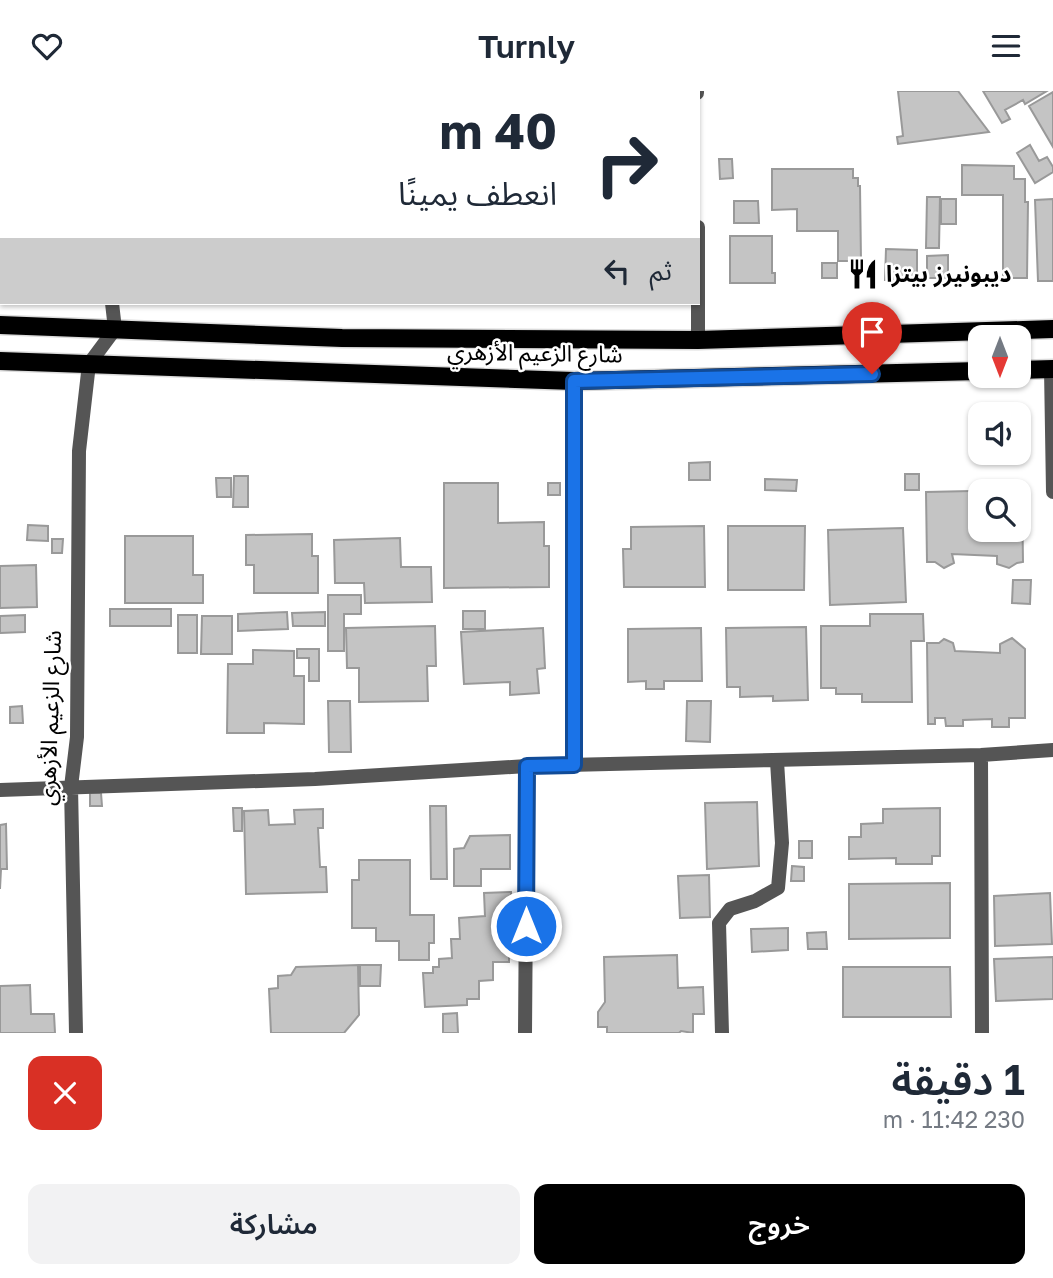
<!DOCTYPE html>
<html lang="ar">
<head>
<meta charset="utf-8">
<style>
  :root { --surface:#fff; --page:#f2f2f3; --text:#1f2937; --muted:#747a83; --accent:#000 }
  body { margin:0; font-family:"Golos Text","Noto Sans Arabic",sans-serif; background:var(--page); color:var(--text); direction:rtl; height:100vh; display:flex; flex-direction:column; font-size:26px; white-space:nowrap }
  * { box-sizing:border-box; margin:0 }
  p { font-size:23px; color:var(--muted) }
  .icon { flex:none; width:38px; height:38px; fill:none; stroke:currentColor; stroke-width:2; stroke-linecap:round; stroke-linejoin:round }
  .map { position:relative; height:942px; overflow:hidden; direction:ltr }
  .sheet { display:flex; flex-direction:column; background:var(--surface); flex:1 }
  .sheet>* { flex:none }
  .banner { position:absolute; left:0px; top:0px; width:700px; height:214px; box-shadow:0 2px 5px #0004; direction:rtl; background:#fff; color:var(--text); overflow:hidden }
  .needle { width:46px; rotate:180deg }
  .buttons { position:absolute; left:968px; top:234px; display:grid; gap:14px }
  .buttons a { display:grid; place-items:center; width:63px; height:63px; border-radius:14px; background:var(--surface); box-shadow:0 2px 5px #0004; font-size:35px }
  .pin { position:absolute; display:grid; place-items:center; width:60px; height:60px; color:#fff; margin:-72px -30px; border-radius:50% 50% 50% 0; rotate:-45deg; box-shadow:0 0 7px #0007 }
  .pin .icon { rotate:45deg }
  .me { position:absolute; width:77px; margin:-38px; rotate:0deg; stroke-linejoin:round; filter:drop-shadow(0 0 5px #0008) }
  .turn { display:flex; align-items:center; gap:24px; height:147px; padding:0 28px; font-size:32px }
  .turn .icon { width:91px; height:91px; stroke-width:2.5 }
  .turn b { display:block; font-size:49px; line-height:60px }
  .then { display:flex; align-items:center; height:66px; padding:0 28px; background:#0003; gap:14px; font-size:26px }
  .round { display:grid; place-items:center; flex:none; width:74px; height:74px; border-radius:14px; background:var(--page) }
  .headline { display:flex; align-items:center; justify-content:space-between; height:119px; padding:0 28px }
  h1 { font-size:42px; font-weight:600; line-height:52px }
  .action { display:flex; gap:14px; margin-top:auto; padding:14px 28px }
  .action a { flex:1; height:80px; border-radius:14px; background:var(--accent); color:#fff; font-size:28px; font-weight:600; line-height:80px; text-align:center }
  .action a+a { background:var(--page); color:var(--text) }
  header { display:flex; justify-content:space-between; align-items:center; height:91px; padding:0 28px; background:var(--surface); font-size:32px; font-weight:600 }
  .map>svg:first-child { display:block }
</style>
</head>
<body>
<header><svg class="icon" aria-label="menu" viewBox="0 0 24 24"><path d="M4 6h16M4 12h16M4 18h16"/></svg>Turnly<svg class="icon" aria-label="heart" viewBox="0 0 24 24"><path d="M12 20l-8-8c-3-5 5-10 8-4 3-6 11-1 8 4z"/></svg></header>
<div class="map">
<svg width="1053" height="942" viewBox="0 0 1053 942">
  <rect width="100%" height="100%" fill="#fff"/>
  <path fill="#c4c4c4" stroke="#999" stroke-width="2" fill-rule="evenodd" d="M 218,0 L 275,0 L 275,2 L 218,2 Z
    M 321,0 L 381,0 L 381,2 L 321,2 Z
    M 898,0 L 958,0 L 989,41 L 898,53 L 897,46 L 903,45 Z
    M 983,0 L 1047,0 L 1025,13 L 1023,9 L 1005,19 L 1010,28 L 1002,32 Z
    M 1053,1 L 1053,56 L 1029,15 Z
    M 1030,54 L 1039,70 L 1047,66 L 1053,76 L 1053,81 L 1035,92 L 1017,62 Z
    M 719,68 L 732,68 L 733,87 L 720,88 Z
    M 962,74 L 1014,75 L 1014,88 L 1025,88 L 1025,111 L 1028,111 L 1027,187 L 1003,187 L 1003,104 L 962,104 Z
    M 772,78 L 853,78 L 853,87 L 858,87 L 858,95 L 860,95 L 861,170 L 838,170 L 838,140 L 797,140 L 797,118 L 772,119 Z
    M 927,106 L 940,106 L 939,157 L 926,157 Z
    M 941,108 L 956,108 L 956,133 L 941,133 Z
    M 1053,108 L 1053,190 L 1038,190 L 1035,109 Z
    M 734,110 L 758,110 L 759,132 L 734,132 Z
    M 730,145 L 772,145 L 772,182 L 775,182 L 775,192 L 730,192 Z
    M 886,158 L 917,159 L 917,189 L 885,189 Z
    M 948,164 L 948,187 L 927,187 L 927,165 Z
    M 822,172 L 837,172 L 837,187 L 822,187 Z
    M 710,371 L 710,389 L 689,389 L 689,372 Z
    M 905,383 L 919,383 L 919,399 L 905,399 Z
    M 234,385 L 248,385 L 248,416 L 233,416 Z
    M 216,387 L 231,387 L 231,406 L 217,406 Z
    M 765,388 L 797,389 L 796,400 L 765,399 Z
    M 444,392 L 498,392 L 498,432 L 544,431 L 544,455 L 549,455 L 549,496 L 444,497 Z
    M 548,392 L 560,392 L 560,404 L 548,404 Z
    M 1022,399 L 1023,471 L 1017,472 L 1009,477 L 997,473 L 997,465 L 952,463 L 954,472 L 944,477 L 935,471 L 927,471 L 926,401 ZM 980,401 L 1018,401 L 1018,439 L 980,439 Z
    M 28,434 L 48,435 L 48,450 L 27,449 Z
    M 704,435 L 705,496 L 624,496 L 623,458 L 631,458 L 631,436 Z
    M 728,435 L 805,435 L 804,499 L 728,499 Z
    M 903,437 L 906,511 L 830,514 L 828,439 Z
    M 312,443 L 312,465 L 318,465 L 318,502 L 254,502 L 254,474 L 246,474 L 246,444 Z
    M 125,445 L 193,445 L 193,484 L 203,484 L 203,512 L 125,512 Z
    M 400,447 L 401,476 L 431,476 L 432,511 L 365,512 L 364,492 L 335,492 L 334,449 Z
    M 52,448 L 63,448 L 62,462 L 52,462 Z
    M 36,474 L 37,516 L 0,517 L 0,475 Z
    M 1013,489 L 1031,489 L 1030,513 L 1012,512 Z
    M 328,504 L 361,504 L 361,523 L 344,523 L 344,560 L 328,560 Z
    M 110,518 L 171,518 L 171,535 L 110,535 Z
    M 463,520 L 485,520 L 485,538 L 463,538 Z
    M 287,521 L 288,538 L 238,540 L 238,523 Z
    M 325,521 L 325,535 L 293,535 L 292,522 Z
    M 870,523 L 923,523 L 924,550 L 911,550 L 912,611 L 862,611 L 862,603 L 836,603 L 836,597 L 821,597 L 821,535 L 870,535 Z
    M 25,524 L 25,541 L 0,542 L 0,525 Z
    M 178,524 L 197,524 L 197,562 L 178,562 Z
    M 202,525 L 232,525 L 232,563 L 201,563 Z
    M 435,535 L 436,575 L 427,575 L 428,610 L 359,611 L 359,577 L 347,577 L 346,537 Z
    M 806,536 L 808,609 L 773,610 L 773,605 L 740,606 L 740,596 L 727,596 L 726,537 Z
    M 543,537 L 545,577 L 537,578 L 539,602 L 510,604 L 510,591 L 464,593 L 461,541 Z
    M 701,537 L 702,590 L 664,590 L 664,598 L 646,598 L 646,590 L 628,591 L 628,538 Z
    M 1012,547 L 1025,558 L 1025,627 L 1009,627 L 1009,636 L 992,636 L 992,628 L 963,629 L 963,635 L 946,635 L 945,627 L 935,627 L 935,633 L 928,633 L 927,552 L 939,552 L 944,548 L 953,552 L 955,560 L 1000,562 L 1000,553 Z
    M 297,558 L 319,558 L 319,590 L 309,590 L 309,567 L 297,567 Z
    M 253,559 L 294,560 L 294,585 L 304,585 L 304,633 L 264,632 L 264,642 L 227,642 L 228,573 L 253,573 Z
    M 328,610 L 350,610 L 351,661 L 329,661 Z
    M 687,610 L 711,610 L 710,651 L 686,650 Z
    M 22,615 L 23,632 L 10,632 L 10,616 Z
    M 90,702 L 101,702 L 102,715 L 90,715 Z
    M 757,711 L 759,775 L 707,778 L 705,712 Z
    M 430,715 L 446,715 L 447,788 L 431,788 Z
    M 233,717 L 242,717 L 242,740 L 234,740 Z
    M 940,717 L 940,765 L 932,765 L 932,773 L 896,773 L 896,767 L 849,768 L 849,746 L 861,746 L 861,733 L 883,732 L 883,718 Z
    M 323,718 L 323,737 L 318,737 L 320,776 L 326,776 L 327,801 L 246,803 L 244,720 L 268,719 L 269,734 L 295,733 L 294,719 Z
    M 6,733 L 7,778 L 1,778 L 0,798 L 0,734 Z
    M 510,744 L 510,778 L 481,778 L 481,795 L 454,795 L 454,758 L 464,757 L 470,745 Z
    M 799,750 L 812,750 L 812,767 L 799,767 Z
    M 359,769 L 410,769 L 410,824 L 434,824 L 434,852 L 429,852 L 429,869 L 399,869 L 399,850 L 376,850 L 376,837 L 352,837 L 352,789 L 359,789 Z
    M 792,775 L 804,776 L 804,790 L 791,790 Z
    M 709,784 L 710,826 L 680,827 L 678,785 Z
    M 950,792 L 950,847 L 849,848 L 849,793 Z
    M 511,801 L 514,861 L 509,861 L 509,871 L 493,871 L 493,889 L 479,890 L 479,908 L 467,908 L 467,914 L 425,916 L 423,882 L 433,882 L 433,876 L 439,876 L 439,868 L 452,867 L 451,848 L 460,848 L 459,827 L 485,825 L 484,802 Z
    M 1050,802 L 1052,853 L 995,855 L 994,805 Z
    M 788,837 L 788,859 L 752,861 L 751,838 Z
    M 826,841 L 827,858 L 808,858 L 807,842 Z
    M 677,864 L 678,897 L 703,896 L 704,923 L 693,923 L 693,942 L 681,940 L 679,942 L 607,942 L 607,936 L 598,936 L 598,921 L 605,911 L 604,866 Z
    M 1053,866 L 1053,908 L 996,910 L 994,868 Z
    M 358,874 L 359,924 L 344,942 L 271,942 L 269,898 L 278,897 L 278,885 L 291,884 L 296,876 Z
    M 360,874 L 381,874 L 380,895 L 360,895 Z
    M 843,876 L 950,876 L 951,926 L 843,926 Z
    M 30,894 L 31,923 L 54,923 L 55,942 L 0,942 L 0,895 Z
    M 457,922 L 458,942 L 443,942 L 443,923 Z"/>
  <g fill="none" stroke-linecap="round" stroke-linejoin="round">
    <g stroke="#dbdbdb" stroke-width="21">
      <path id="primary" d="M 0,234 L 342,247 L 698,249 L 1053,238
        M 0,270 L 574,290 L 980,280
        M 1018,279 L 1053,278"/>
    </g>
    <path stroke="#555" stroke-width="14" d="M 697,0 L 697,2
      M 102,2 L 102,0
      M 698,249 L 698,136
      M 1051,278 L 1053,401
      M 981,664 L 982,942
      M 574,674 L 574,290
      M 0,699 L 315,688 L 527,675 L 981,664 L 1053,659
      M 76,942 L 71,696 L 77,646 L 79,360 L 89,273 L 115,238 L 112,212
      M 525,942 L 527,675
      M 722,942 L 719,832 L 730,818 L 755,810 L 778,797 L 782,752 L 777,670"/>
    <use href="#primary" stroke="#000" stroke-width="18"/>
  </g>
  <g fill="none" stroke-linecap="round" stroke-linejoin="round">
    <g stroke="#114b97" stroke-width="18">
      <path id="route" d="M 526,835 L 527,675 L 574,674 L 574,290 L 872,283"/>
    </g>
    <use href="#route" stroke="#1a73e8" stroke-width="12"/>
  </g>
  <defs>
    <g id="restaurant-bare" transform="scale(2.415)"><path d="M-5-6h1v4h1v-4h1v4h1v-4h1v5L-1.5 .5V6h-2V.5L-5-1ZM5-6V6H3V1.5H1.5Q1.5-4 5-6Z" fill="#000" stroke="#fff" stroke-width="2.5" paint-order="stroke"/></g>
  </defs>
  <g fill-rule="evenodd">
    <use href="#restaurant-bare" x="863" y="183"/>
  </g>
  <g text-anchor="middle" stroke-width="5" stroke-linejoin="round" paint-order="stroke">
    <g font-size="23" font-weight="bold" fill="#000" stroke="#fff" text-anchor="start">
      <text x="886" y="191">ديبونيرز بيتزا</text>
    </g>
    <g font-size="23" fill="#000" stroke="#fff">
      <text transform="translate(535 262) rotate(1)" y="8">شارع الزعيم الأزهري</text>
      <text transform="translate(50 627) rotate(-88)" y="8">شارع الزعيم الأزهري</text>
    </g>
  </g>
</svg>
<div class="buttons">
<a><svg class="needle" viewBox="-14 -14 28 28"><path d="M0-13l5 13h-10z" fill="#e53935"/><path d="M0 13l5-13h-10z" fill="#747a83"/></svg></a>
<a><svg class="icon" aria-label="sound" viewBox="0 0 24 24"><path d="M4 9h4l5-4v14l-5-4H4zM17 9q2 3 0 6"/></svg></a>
<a><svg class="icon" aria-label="search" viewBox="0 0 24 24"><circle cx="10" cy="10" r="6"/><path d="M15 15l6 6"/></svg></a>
</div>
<div class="pin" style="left:872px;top:283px;background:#d93025"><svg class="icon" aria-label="arrive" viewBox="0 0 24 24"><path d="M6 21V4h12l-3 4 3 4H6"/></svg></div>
<svg class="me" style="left:526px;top:835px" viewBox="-20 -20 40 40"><circle r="17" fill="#1a73e8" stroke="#fff" stroke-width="3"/><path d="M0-11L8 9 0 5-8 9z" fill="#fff"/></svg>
<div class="banner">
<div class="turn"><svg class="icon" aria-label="right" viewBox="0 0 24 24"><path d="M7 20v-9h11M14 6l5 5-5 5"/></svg><div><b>40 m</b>انعطف يمينًا</div></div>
<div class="then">ثم<svg class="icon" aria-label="left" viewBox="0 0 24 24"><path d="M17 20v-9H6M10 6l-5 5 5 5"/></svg></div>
</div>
</div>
<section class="sheet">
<div class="headline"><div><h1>1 دقيقة</h1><p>230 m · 11:42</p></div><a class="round" style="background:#d93025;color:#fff"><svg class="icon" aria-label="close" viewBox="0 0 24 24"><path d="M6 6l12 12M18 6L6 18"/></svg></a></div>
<div class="action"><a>خروج</a><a>مشاركة</a></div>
</section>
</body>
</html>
